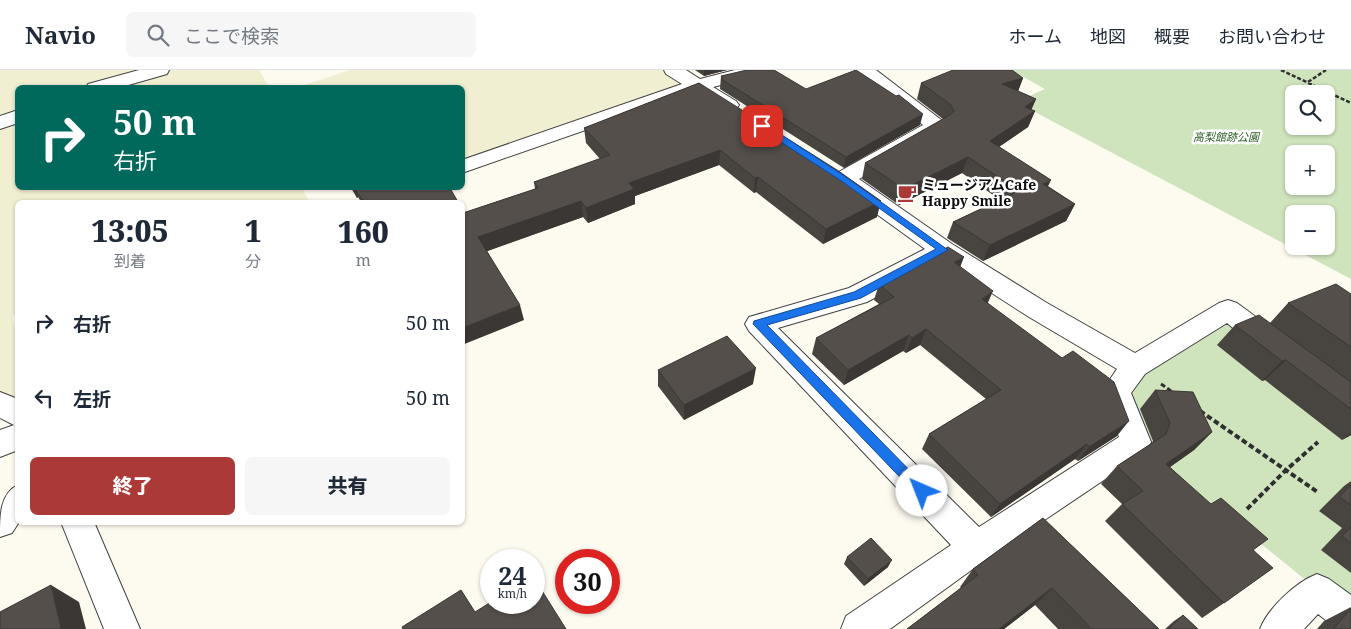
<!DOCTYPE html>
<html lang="ja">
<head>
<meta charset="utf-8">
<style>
  :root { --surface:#fff; --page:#f6f6f7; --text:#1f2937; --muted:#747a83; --line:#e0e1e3; --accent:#ab3937 }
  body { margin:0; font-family:"Noto Serif","Noto Sans JP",serif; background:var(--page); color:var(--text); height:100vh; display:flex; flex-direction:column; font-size:19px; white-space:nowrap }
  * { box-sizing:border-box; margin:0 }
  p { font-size:16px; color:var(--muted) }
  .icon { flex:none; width:28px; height:28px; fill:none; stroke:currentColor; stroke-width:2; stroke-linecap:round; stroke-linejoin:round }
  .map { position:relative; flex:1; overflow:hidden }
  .panel { position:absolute; left:15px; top:130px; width:450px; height:325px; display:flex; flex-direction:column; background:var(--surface); border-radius:8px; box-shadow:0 1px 4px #0004 }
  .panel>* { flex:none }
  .top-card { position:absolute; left:15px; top:15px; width:450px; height:105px; border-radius:8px; box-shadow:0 1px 4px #0004; background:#00695c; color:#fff; overflow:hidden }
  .tools { position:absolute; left:1285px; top:15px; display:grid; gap:10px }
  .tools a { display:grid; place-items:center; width:50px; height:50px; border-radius:8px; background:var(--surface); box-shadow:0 1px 4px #0004; font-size:25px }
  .speed { position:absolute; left:480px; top:479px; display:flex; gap:10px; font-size:25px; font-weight:700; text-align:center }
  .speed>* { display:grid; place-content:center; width:65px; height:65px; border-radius:50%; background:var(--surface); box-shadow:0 1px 4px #0004; line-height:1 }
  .speed small { font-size:12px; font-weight:400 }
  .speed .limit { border:8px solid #d22; background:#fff; color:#111 }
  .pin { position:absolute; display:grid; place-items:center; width:42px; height:42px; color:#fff; margin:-21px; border-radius:10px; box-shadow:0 2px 8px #0006 }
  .me { position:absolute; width:55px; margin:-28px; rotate:316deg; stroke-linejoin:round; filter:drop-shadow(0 0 4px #0008) }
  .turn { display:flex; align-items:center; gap:18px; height:105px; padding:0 15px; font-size:22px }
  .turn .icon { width:65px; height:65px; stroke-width:2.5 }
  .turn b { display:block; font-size:35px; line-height:42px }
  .eta { display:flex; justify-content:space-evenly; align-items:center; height:85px; text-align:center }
  .eta b { font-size:30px; font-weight:800; line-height:35px }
  .primary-button { display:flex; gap:10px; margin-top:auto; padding:10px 15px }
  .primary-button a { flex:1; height:58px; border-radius:8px; background:var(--accent); color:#fff; font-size:20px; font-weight:800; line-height:58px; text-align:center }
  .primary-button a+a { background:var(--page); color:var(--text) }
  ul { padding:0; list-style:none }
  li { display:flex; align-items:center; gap:15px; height:75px; padding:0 15px }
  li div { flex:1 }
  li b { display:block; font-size:19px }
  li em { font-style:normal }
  header { display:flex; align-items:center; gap:30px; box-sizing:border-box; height:70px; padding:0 25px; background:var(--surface); border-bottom:1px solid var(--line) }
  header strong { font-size:24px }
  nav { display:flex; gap:28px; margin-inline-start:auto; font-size:18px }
  .search { width:350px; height:45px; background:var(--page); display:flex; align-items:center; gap:12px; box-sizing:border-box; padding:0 18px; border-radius:8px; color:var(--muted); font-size:19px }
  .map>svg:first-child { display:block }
</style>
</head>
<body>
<header>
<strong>Navio</strong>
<div class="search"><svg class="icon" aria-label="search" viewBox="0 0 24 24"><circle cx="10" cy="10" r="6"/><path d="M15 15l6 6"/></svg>ここで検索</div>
<nav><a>ホーム</a><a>地図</a><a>概要</a><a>お問い合わせ</a></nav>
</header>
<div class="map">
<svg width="1351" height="559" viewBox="0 0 1351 559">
  <rect width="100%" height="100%" fill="#fdfbf0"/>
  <path fill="#f0efd2" d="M 0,0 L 259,0 L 269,17 L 18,18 L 18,118 L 302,118 L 309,132 L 18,132 L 17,243 L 12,246 L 17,268 L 17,344 L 0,334 Z
    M 350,0 L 673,0 L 698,15 L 463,97 L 462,18 L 295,18 Z"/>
  <path fill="#cfe3bd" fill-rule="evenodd" d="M 1011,0 L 1351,0 L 1351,209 L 1016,32 L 1045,19 ZM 1294,24 L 1326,24 L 1326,56 L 1294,56 ZM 1294,84 L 1326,84 L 1326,116 L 1294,116 ZM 1294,144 L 1326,144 L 1326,176 L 1294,176 Z
    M 1228,240 L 1351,331 L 1351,547 L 1136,372 L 1116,321 Z"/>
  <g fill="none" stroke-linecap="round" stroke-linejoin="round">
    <g stroke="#404040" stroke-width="2">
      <path id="minor" d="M 139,0 L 169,0 L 167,4 L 118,18 L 86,18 L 88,14 Z
        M 664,0 L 686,0 L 700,9 L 735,0 L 767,0 L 765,4 L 713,17 L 736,31 L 739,35 L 736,39 C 721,43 708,30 695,22 L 462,103 L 462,90 L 682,14 L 666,4 Z
        M 855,0 L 876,0 L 944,52 L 947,56 L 944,60 L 859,109 L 952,174 L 1047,233 L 1135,283 L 1219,233 L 1228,230 L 1237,233 L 1283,267 L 1287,274 L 1283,281 C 1261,288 1243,266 1227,253 L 1145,304 L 1131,323 L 1151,372 L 1147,381 L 988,488 L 890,559 L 841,559 L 846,546 L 951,475 L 749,261 L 745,254 L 749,247 L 849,218 L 925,179 L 835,114 L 832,109 L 835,104 L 923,55 ZM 942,191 L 1029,247 L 1117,299 L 1102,321 L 1119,367 L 979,457 L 778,258 L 867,232 Z
        M 18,40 L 18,53 L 0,59 L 0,46 Z
        M 0,322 L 18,329 L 18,380 L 0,387 L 0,360 L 14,355 L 0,348 Z
        M 18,415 L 18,452 L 19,452 L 12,463 L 0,467 C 0,444 0,424 18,415 Z
        M 61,452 L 94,452 L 140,559 L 104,559 Z
        M 1317,504 L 1329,509 L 1351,525 L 1351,559 L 1337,559 L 1318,544 L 1304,559 L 1260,559 C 1268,538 1296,512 1317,504 Z"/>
    </g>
    <path stroke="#2f2f2f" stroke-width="2.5" stroke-dasharray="4 2" stroke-linecap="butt" d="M 1281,0 L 1351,33
      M 1308,12 L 1326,0"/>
    <path stroke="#2f2f2f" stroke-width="3" stroke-dasharray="5 2.5" stroke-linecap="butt" d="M 1161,314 L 1174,323"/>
    <path stroke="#2f2f2f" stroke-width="4" stroke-dasharray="5.5 3" stroke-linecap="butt" d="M 1200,341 L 1319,423
      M 1247,439 L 1285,401 L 1318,372"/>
    <use href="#minor" fill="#fff" fill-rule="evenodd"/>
  </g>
  <path fill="#484440" d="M 695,0 L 727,0 L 704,6 Z
    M 721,6 L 806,19 L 896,26 L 920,55 L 844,98 L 720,19 Z
    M 1023,8 L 1018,21 L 1036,29 L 1031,40 L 1035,41 L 1028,57 L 999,77 L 1048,116 L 1075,134 L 1066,151 L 983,191 L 947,168 L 953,152 L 1000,130 L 962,103 L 899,135 L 862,109 L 865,93 L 943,49 L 917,29 L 921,13 Z
    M 699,13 L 877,147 L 823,174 L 756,122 L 754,123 L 719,95 L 635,126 L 635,134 L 588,153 L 583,147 L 487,181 L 524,250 L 463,143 L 535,119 L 534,112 L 600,89 L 586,73 L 584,58 Z
    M 351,118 L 383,118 L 458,132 L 361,132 L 358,127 L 357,128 Z
    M 960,197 L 988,233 L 1117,366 L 1078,391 L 1075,389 L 991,447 L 922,379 L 929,364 L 986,329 L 920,275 L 906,283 L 903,281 L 844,315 L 812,284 L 816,268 L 879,234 L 874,230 L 879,214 Z
    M 1351,224 L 1351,365 L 1342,370 L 1265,310 L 1262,311 L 1217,275 L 1235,255 L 1270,253 L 1288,233 Z
    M 658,300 L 753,314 L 684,350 L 658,316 Z
    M 1155,320 L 1212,362 L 1194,380 L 1170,397 L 1253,480 L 1224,533 L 1202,548 L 1105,451 L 1122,434 L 1101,414 L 1117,396 L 1152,373 L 1153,371 L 1140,339 Z
    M 1351,411 L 1351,503 L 1321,480 L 1342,458 L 1319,441 L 1344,416 Z
    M 1043,448 L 1159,559 L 1058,559 L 1035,535 L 1004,559 L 907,559 L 961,518 L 960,517 L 973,499 Z
    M 847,487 L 888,497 L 864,516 L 844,494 Z
    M 1351,537 L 1351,559 L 1317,559 L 1324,551 Z
    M 1183,545 L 1198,559 L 1165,559 L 1174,551 Z"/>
  <path fill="#3b3734" d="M 704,0 L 727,0 L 704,6 Z
    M 1023,8 L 1017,24 L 1002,14 Z
    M 1036,29 L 1029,45 L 1035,41 L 1028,57 L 984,87 L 990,71 L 1025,37 Z
    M 923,44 L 920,55 L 844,98 L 846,87 Z
    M 720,80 L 719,95 L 635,126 L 635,134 L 588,153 L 586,138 L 629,113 Z
    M 968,87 L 962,103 L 899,135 L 904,119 Z
    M 758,107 L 756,122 L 754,123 L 755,108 Z
    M 1051,110 L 1043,127 L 1043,114 Z
    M 353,118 L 383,118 L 359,125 L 355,119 L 358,127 L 357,128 Z
    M 581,131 L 583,147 L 482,183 L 478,167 Z
    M 881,131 L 877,147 L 823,174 L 826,159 Z
    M 1075,134 L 1066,151 L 983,191 L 990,175 Z
    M 964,187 L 958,203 L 954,192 Z
    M 993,221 L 986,237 L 982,229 Z
    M 520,235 L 524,250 L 462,275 L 462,258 Z
    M 926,259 L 920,275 L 906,283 L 912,268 Z
    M 909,265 L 903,281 L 844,315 L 848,300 Z
    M 1286,290 L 1265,310 L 1262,311 L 1282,291 Z
    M 756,298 L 753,314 L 684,350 L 684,335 Z
    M 1129,351 L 1117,366 L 1078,391 L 1089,377 Z
    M 1212,362 L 1194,380 L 1149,412 L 1166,394 Z
    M 1351,363 L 1351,365 L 1342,370 Z
    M 1087,374 L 1075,389 L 991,447 L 1000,434 Z
    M 892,490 L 888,497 L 864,516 L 868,509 Z
    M 51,515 L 79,532 L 86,559 L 61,559 Z
    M 1052,518 L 1035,535 L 1004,559 L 999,559 Z"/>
  <path fill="#544f4b" stroke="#3b3734" d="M 747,0 L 774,0 L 806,19 L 856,0 L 896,26 L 899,25 L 923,44 L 846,87 L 721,9 L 723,8 L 721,6 Z
    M 953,0 L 1012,0 L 1023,8 L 1002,14 L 1036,29 L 1025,37 L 1035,41 L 990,71 L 1051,110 L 1043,114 L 1075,134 L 990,175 L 953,152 L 1019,121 L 968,87 L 904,119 L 865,93 L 950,45 L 954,41 L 950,34 L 921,13 Z
    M 699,13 L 837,100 L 881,131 L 826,159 L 758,107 L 755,108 L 720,80 L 629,113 L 634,119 L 586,138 L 581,131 L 478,167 L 520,235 L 462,258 L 462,142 L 463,143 L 538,118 L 534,112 L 610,85 L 584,58 Z
    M 385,118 L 450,118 L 458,132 L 364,132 L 355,119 L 375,119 Z
    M 948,177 L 964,187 L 954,192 L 993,221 L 982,229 L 1062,288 L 1073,281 L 1114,312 L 1129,351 L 1089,377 L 1087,374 L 1000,434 L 929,364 L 1001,320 L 926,259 L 912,268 L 909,265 L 848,300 L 816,268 L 894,227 L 879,214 Z
    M 1336,214 L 1351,224 L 1351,277 L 1288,233 Z
    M 1259,245 L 1351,312 L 1351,339 L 1286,290 L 1282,291 L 1235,255 Z
    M 727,266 L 756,298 L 684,335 L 658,300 Z
    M 1155,320 L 1193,322 L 1212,362 L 1166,394 L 1211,434 L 1221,428 L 1268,469 L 1253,480 L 1273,498 L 1224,533 L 1122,434 L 1143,421 L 1117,396 L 1166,364 L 1170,353 Z
    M 1351,415 L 1351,435 L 1339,427 Z
    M 1043,448 L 1159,559 L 1092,559 L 1052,518 L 999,559 L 907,559 L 978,505 L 973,499 Z
    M 1351,457 L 1351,473 L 1342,466 Z
    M 871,468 L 892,490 L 868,509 L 847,487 Z
    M 534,508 L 566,559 L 403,559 L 402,557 L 461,520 L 475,542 L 491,532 L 534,532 Z
    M 51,515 L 61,559 L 0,559 L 0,542 Z
    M 1351,539 L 1351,559 L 1333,559 Z
    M 1183,545 L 1198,559 L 1168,559 Z"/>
  <path fill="#1a73e8" stroke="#114b97" d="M 759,54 L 765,54 L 846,107 L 948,180 L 861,228 L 767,255 L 926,417 L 928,421 L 926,425 L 922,427 L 917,425 L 753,254 L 754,251 L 854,222 L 936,179 L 840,110 L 759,58 Z"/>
  <defs>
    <g id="cafe-bare" transform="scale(1.5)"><path d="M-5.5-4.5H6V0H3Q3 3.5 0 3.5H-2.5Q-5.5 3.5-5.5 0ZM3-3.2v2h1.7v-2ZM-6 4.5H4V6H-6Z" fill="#ab3937" stroke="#fff" stroke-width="2.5" paint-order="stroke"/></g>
  </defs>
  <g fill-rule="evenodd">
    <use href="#cafe-bare" x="907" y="123"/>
  </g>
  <g text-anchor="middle" stroke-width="5" stroke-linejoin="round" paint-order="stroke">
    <g font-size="11" font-style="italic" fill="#2e5c26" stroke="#fff">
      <text x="1226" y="71">高梨館跡公園</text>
    </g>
    <g font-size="14" font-weight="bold" fill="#0d0d0d" stroke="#fff" text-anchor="start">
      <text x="922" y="120">ミュージアムCafe<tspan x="922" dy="16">Happy Smile</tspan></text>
    </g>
  </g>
</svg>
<div class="tools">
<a><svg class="icon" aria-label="search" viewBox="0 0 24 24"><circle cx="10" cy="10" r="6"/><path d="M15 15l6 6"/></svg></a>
<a>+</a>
<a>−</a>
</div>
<div class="speed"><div>24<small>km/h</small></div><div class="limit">30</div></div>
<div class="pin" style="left:762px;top:56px;background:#d93025"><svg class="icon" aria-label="arrive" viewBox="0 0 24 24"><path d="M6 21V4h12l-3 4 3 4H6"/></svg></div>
<svg class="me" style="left:922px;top:421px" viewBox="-20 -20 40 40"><circle r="19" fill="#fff"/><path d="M0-13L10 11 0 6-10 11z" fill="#1a73e8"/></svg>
<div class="top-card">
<div class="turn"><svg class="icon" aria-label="right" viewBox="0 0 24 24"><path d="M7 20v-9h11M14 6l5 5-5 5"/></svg><div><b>50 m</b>右折</div></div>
</div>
<section class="panel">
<div class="eta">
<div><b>13:05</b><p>到着</p></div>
<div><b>1</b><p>分</p></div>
<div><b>160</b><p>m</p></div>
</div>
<ul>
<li><svg class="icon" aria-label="right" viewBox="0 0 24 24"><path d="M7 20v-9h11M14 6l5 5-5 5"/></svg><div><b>右折</b></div><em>50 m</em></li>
<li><svg class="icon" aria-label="left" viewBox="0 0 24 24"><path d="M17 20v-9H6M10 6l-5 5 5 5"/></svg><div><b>左折</b></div><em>50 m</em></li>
</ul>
<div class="primary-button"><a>終了</a><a>共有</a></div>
</section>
</div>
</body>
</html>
